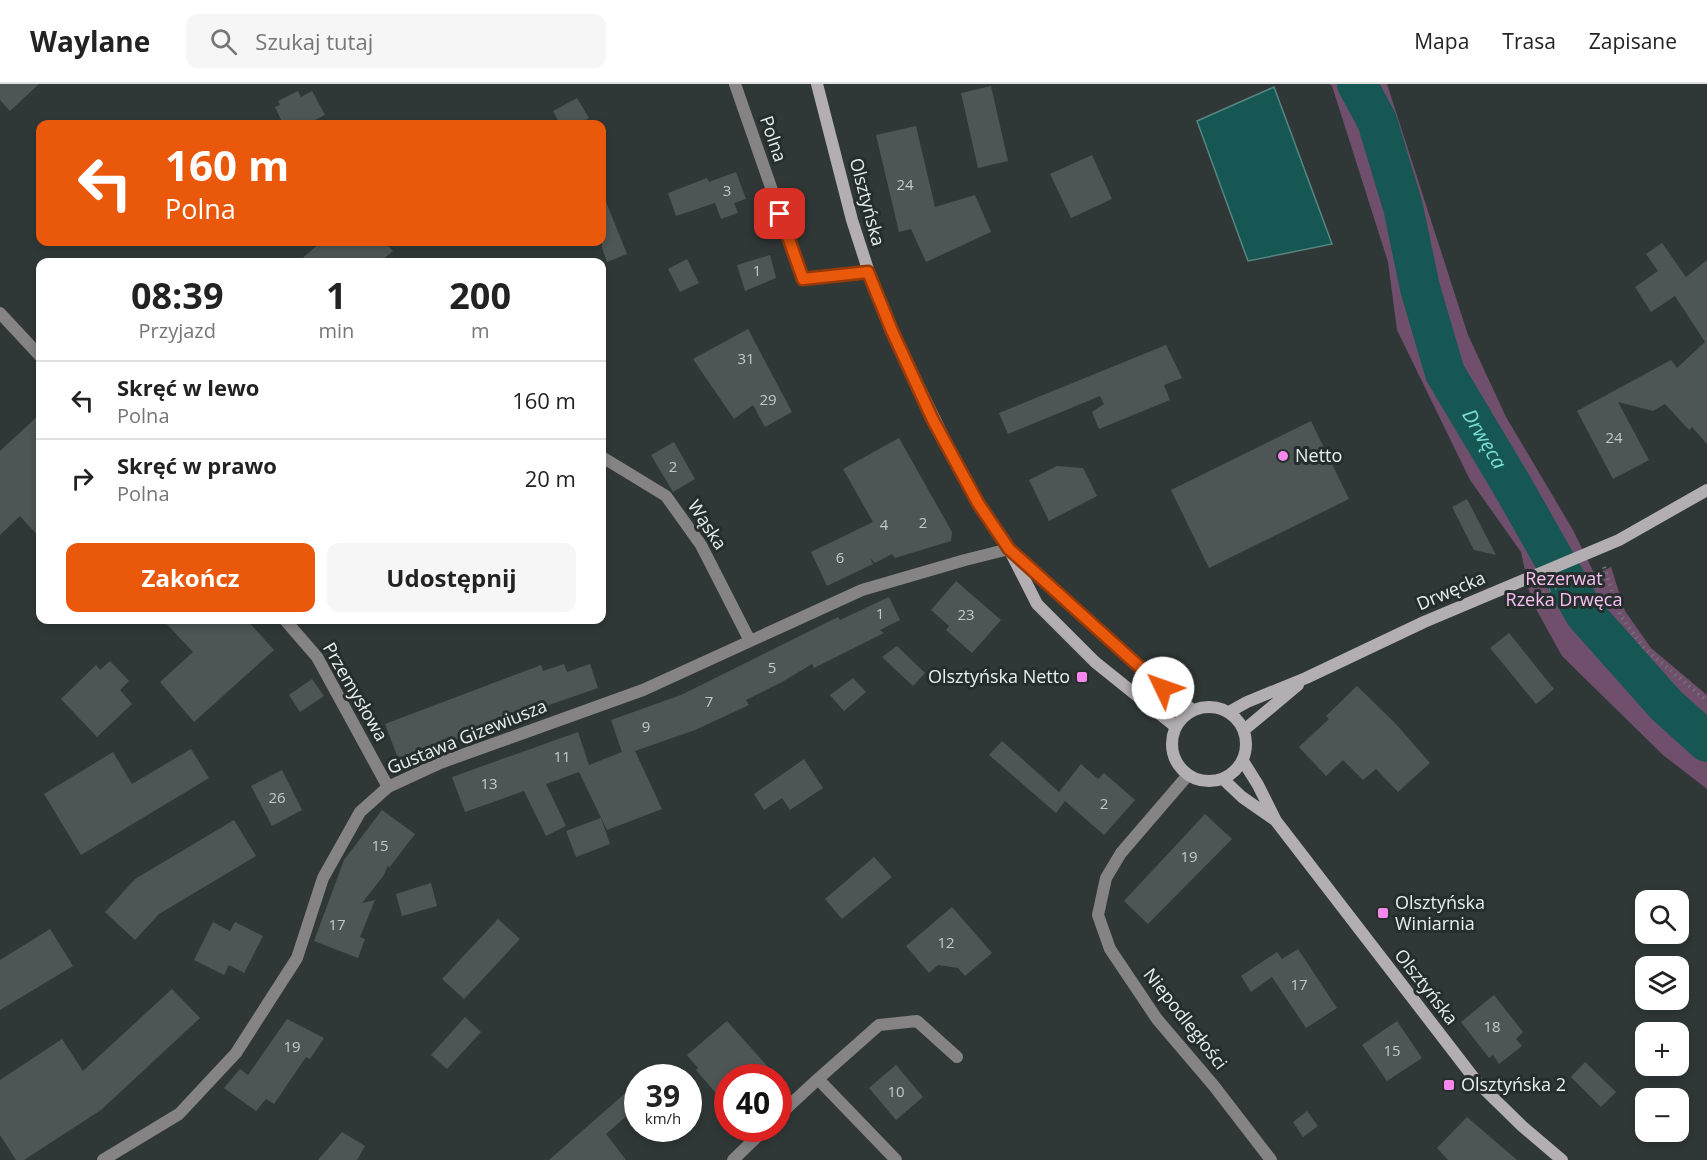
<!DOCTYPE html>
<html lang="pl">
<head>
<meta charset="utf-8">
<style>
  :root { --surface:#fff; --page:#f6f6f6; --text:#222; --muted:#767676; --line:#e0e0e0; --accent:#ea580c }
  body { margin:0; font-family:"Open Sans",sans-serif; background:var(--page); color:var(--text); height:100vh; display:flex; flex-direction:column; font-size:22px; white-space:nowrap }
  * { box-sizing:border-box; margin:0 }
  p { font-size:20px; color:var(--muted) }
  .icon { flex:none; width:33px; height:33px; fill:none; stroke:currentColor; stroke-width:2; stroke-linecap:round; stroke-linejoin:round }
  .map { position:relative; flex:1; overflow:hidden }
  .side { position:absolute; left:36px; top:174px; width:570px; height:366px; display:flex; flex-direction:column; background:var(--surface); border-radius:12px; box-shadow:0 3px 9px #0003 }
  .side>* { flex:none }
  .hud { position:absolute; left:36px; top:36px; width:570px; height:126px; border-radius:12px; box-shadow:0 3px 9px #0003; background:#ea580c; color:#fff; overflow:hidden }
  .buttons { position:absolute; left:1635px; top:806px; display:grid; gap:12px }
  .buttons a { display:grid; place-items:center; width:54px; height:54px; border-radius:12px; background:var(--surface); box-shadow:0 3px 9px #0003; font-size:30px }
  .speed { position:absolute; left:624px; top:980px; display:flex; gap:12px; font-size:30px; font-weight:700; text-align:center }
  .speed>* { display:grid; place-content:center; width:78px; height:78px; border-radius:50%; background:var(--surface); box-shadow:0 3px 9px #0003; line-height:1 }
  .speed small { font-size:15px; font-weight:400 }
  .speed .limit { border:9px solid #d22; background:#fff; color:#111 }
  .pin { position:absolute; display:grid; place-items:center; width:51px; height:51px; color:#fff; margin:-26px; border-radius:12px; box-shadow:0 3px 9px #0006 }
  .me { position:absolute; width:66px; margin:-33px; rotate:312deg; stroke-linejoin:round; filter:drop-shadow(0 0 4px #0008) }
  .turn { display:flex; align-items:center; gap:21px; height:126px; padding:0 30px; font-size:27px }
  .turn .icon { width:78px; height:78px; stroke-width:2.5 }
  .turn b { display:block; font-size:42px; line-height:51px }
  .eta { display:flex; justify-content:space-evenly; align-items:center; height:102px; text-align:center }
  .eta b { font-size:36px; font-weight:700; line-height:42px }
  .cta { display:flex; gap:12px; margin-top:auto; padding:12px 30px }
  .cta a { flex:1; height:69px; border-radius:12px; background:var(--accent); color:#fff; font-size:24px; font-weight:700; line-height:69px; text-align:center }
  .cta a+a { background:var(--page); color:var(--text) }
  ul { padding:0; list-style:none }
  li { display:flex; align-items:center; gap:18px; height:78px; padding:0 30px; border-top:2px solid var(--line) }
  li div { flex:1 }
  li b { display:block; font-size:22px }
  li em { font-style:normal }
  header { display:flex; align-items:center; gap:36px; box-sizing:border-box; height:84px; padding:0 30px; background:var(--surface); border-bottom:2px solid var(--line) }
  header strong { font-size:28px }
  nav { display:flex; gap:33px; margin-inline-start:auto; font-size:21px }
  .search { width:420px; height:54px; background:var(--page); display:flex; align-items:center; gap:15px; box-sizing:border-box; padding:0 21px; border-radius:12px; color:var(--muted); font-size:22px }
  .map>svg:first-child { display:block }
</style>
</head>
<body>
<header>
<strong>Waylane</strong>
<div class="search"><svg class="icon" aria-label="search" viewBox="0 0 24 24"><circle cx="10" cy="10" r="6"/><path d="M15 15l6 6"/></svg>Szukaj tutaj</div>
<nav><a>Mapa</a><a>Trasa</a><a>Zapisane</a></nav>
</header>
<div class="map">
<svg width="1707" height="1076" viewBox="0 0 1707 1076">
  <rect width="100%" height="100%" fill="#303837"/>
  <path fill="#6f4f6c" d="M 1329,0 L 1387,0 L 1468,251 L 1506,333 L 1573,446 L 1595,491 L 1611,483 L 1625,527 L 1651,564 L 1707,611 L 1707,705 L 1663,671 L 1562,572 L 1531,516 L 1521,468 L 1470,396 L 1397,246 L 1388,178 L 1332,2 Z"/>
  <path fill="#165753" stroke="#568582" stroke-width="1.5" d="M 1274,3 L 1332,160 L 1248,177 L 1197,37 Z"/>
  <g fill="none" stroke-linecap="round" stroke-linejoin="round">
    <path stroke="#165753" stroke-width="40" id="s1" d="M 1357,0 L 1377,37 L 1403,123 L 1420,204 L 1445,289 L 1513,403 L 1585,530 L 1666,621 L 1707,658"/>
  </g>
  <path fill="#4d5655" d="M 0,0 L 39,0 L 10,27 L 0,16 Z
    M 991,2 L 1008,77 L 978,84 L 961,9 Z
    M 298,7 L 301,13 L 312,7 L 325,31 L 307,40 L 283,40 L 275,23 L 280,21 L 278,17 Z
    M 577,14 L 589,34 L 577,40 L 560,40 L 553,27 Z
    M 916,42 L 935,123 L 975,111 L 991,148 L 926,178 L 911,145 L 899,148 L 876,51 Z
    M 1092,71 L 1112,115 L 1071,134 L 1050,90 Z
    M 736,88 L 746,115 L 734,119 L 738,129 L 721,135 L 715,119 L 676,132 L 668,109 L 707,94 L 709,98 Z
    M 602,108 L 627,170 L 607,178 L 602,164 Z
    M 321,158 L 384,158 L 393,167 L 380,178 L 298,178 Z
    M 1662,159 L 1686,193 L 1707,176 L 1707,360 L 1692,343 L 1689,346 L 1665,320 L 1653,327 L 1618,318 L 1649,376 L 1613,395 L 1577,327 L 1671,276 L 1677,284 L 1705,258 L 1675,212 L 1651,228 L 1635,203 L 1658,187 L 1646,170 Z
    M 770,171 L 776,194 L 745,207 L 737,181 Z
    M 687,175 L 699,199 L 680,208 L 668,185 Z
    M 748,245 L 792,328 L 765,343 L 753,321 L 734,335 L 693,275 Z
    M 1166,261 L 1182,294 L 1164,301 L 1170,316 L 1099,345 L 1092,328 L 1104,320 L 1100,312 L 1008,350 L 999,329 Z
    M 40,330 L 40,454 L 20,432 L 0,451 L 0,367 Z
    M 1311,337 L 1349,415 L 1209,484 L 1171,406 Z
    M 899,354 L 952,448 L 951,457 L 895,474 L 892,470 L 875,479 L 870,474 L 873,480 L 827,502 L 811,468 L 873,438 L 843,385 Z
    M 674,358 L 695,395 L 673,408 L 651,371 Z
    M 1057,382 L 1083,384 L 1097,412 L 1049,437 L 1029,396 Z
    M 1467,415 L 1496,471 L 1474,466 L 1452,423 Z
    M 956,497 L 1001,536 L 972,569 L 946,546 L 949,542 L 931,526 Z
    M 889,513 L 900,536 L 880,546 L 884,549 L 814,584 L 812,580 L 782,598 L 746,616 L 749,621 L 695,646 L 635,667 L 662,725 L 607,746 L 579,688 L 546,700 L 566,742 L 546,752 L 524,707 L 465,728 L 452,693 L 578,648 L 589,681 L 622,668 L 611,636 L 681,611 L 838,533 L 840,536 Z
    M 163,536 L 247,536 L 274,566 L 194,638 L 160,598 L 193,568 Z
    M 1509,549 L 1554,605 L 1536,620 L 1490,564 Z
    M 897,562 L 925,589 L 913,602 L 882,573 Z
    M 110,577 L 129,597 L 120,606 L 132,620 L 97,653 L 61,615 L 96,581 L 100,586 Z
    M 564,580 L 567,588 L 590,580 L 598,604 L 523,630 L 399,677 L 385,640 L 541,581 L 543,587 Z
    M 853,594 L 866,608 L 844,627 L 830,611 Z
    M 312,595 L 324,612 L 300,628 L 289,611 Z
    M 1357,602 L 1395,639 L 1430,679 L 1398,708 L 1376,685 L 1363,696 L 1343,676 L 1326,692 L 1299,663 L 1329,635 L 1326,632 Z
    M 1002,657 L 1059,708 L 1081,680 L 1098,695 L 1104,689 L 1135,716 L 1104,751 L 1065,717 L 1056,729 L 989,671 Z
    M 191,665 L 209,694 L 81,771 L 44,710 L 113,668 L 132,700 Z
    M 804,675 L 823,704 L 790,726 L 782,714 L 764,726 L 754,710 Z
    M 282,686 L 302,726 L 272,742 L 251,702 Z
    M 382,726 L 415,750 L 389,784 L 388,781 L 384,791 L 362,819 L 375,816 L 360,853 L 365,855 L 358,874 L 314,857 L 344,776 Z
    M 1205,730 L 1232,755 L 1148,840 L 1124,817 Z
    M 601,734 L 610,760 L 576,773 L 566,747 Z
    M 234,736 L 256,772 L 159,830 L 135,856 L 105,828 L 135,795 Z
    M 874,773 L 892,793 L 842,835 L 825,815 Z
    M 431,799 L 437,822 L 402,832 L 396,810 Z
    M 952,823 L 992,869 L 965,892 L 958,884 L 938,881 L 929,889 L 906,862 Z
    M 498,835 L 520,855 L 464,915 L 442,895 Z
    M 213,838 L 230,847 L 235,838 L 263,852 L 244,889 L 229,881 L 224,891 L 194,876 Z
    M 50,845 L 73,882 L 0,926 L 0,876 Z
    M 1298,865 L 1337,924 L 1306,944 L 1272,893 L 1251,908 L 1241,892 L 1277,868 L 1282,875 Z
    M 172,905 L 200,934 L 101,1026 L 24,1076 L 16,1076 L 0,1051 L 0,996 L 62,955 L 83,987 Z
    M 1494,911 L 1523,948 L 1516,955 L 1522,962 L 1499,980 L 1493,971 L 1489,974 L 1461,938 Z
    M 465,933 L 481,948 L 447,985 L 431,971 Z
    M 287,935 L 324,954 L 310,975 L 306,973 L 274,1020 L 266,1015 L 256,1027 L 224,1004 L 240,985 L 248,991 Z
    M 727,937 L 777,993 L 728,993 L 728,1023 L 696,986 L 698,984 L 687,971 Z
    M 1397,937 L 1422,974 L 1387,997 L 1362,961 Z
    M 1585,978 L 1616,1008 L 1601,1023 L 1571,993 Z
    M 896,981 L 923,1013 L 896,1036 L 869,1004 Z
    M 638,998 L 638,1022 L 606,1050 L 626,1076 L 549,1076 Z
    M 1307,1027 L 1318,1042 L 1303,1053 L 1293,1038 Z
    M 1467,1033 L 1517,1076 L 1448,1076 L 1437,1064 Z
    M 342,1048 L 365,1062 L 357,1076 L 318,1076 Z"/>
  <g fill="none" stroke-linecap="round" stroke-linejoin="round">
    <path stroke="#6e7574" stroke-width="4" stroke-dasharray="1.5 4.5" stroke-linecap="butt" d="M 1604,483 L 1620,531 L 1645,565 L 1707,617
      M 1516,521 L 1573,496"/>
    <path stroke="#868385" stroke-width="12" d="M 735,0 L 803,195 L 868,188
      M 0,229 L 40,272
      M 602,373 L 666,412 L 701,461 L 750,557
      M 285,536 L 317,573 L 388,703
      M 1188,691 L 1121,769 L 1106,794 L 1098,831 L 1110,865 L 1157,935 L 1214,1002 L 1271,1076
      M 818,995 L 879,941 L 917,937 L 957,973
      M 778,1032 L 818,995 L 896,1076
      M 103,1076 L 179,1030 L 236,969 L 297,874 L 323,794 L 360,728 L 388,703 L 440,679 L 643,606 L 862,506 L 965,476 L 1009,465
      M 733,1076 L 766,1044"/>
    <path stroke="#b3aeb2" stroke-width="12" d="M 817,0 L 852,136 L 875,207 L 892,247 L 955,377 L 978,419 L 1009,465 L 1037,520 L 1095,578 L 1176,643
      M 1014,470 L 1163,604 L 1193,626
      M1172 660a37 37 0 1 1 74 0a37 37 0 1 1-74 0Z
      M 1229,628 L 1247,618 L 1306,594 L 1424,538 L 1619,456 L 1707,406
      M 1244,646 L 1298,601
      M 1243,677 L 1258,701 L 1276,737 L 1477,998 L 1522,1042 L 1562,1076
      M 1223,695 L 1242,713 L 1275,736"/>
  </g>
  <g fill="none" stroke-linecap="round" stroke-linejoin="round">
    <g stroke="#983908" stroke-width="15">
      <path id="route" d="M 780,130 L 803,195 L 868,188 L 892,247 L 933,336 L 978,419 L 1009,465 L 1163,604"/>
    </g>
    <use href="#route" stroke="#ea580c" stroke-width="10"/>
  </g>
  <g fill="#f688ed" stroke="#262e2d" stroke-width="2">
    <circle cx="1283" cy="372" r="6"/>
    <rect x="1076" y="587" width="12" height="12" rx="3"/>
    <rect x="1377" y="823" width="12" height="12" rx="3"/>
    <rect x="1443" y="995" width="12" height="12" rx="3"/>
  </g>
  <g text-anchor="middle" stroke-width="6" stroke-linejoin="round" paint-order="stroke">
    <g font-size="15" fill="#c3c9c8">
      <text x="905" y="106">24</text>
      <text x="727" y="112">3</text>
      <text x="757" y="192">1</text>
      <text x="746" y="280">31</text>
      <text x="768" y="321">29</text>
      <text x="1614" y="359">24</text>
      <text x="673" y="388">2</text>
      <text x="923" y="444">2</text>
      <text x="884" y="446">4</text>
      <text x="840" y="479">6</text>
      <text x="880" y="535">1</text>
      <text x="966" y="536">23</text>
      <text x="772" y="589">5</text>
      <text x="709" y="623">7</text>
      <text x="646" y="648">9</text>
      <text x="562" y="678">11</text>
      <text x="489" y="705">13</text>
      <text x="277" y="719">26</text>
      <text x="1104" y="725">2</text>
      <text x="380" y="767">15</text>
      <text x="1189" y="778">19</text>
      <text x="337" y="846">17</text>
      <text x="946" y="864">12</text>
      <text x="1299" y="906">17</text>
      <text x="1492" y="948">18</text>
      <text x="292" y="968">19</text>
      <text x="1392" y="972">15</text>
      <text x="896" y="1013">10</text>
    </g>
    <g font-size="18" fill="#eaefee" stroke="#262e2d">
      <text transform="translate(773 55) rotate(71)" y="6">Polna</text>
      <text transform="translate(867 118) rotate(75)" y="6">Olsztyńska</text>
      <text transform="translate(707 441) rotate(57)" y="6">Wąska</text>
      <text transform="translate(1451 507) rotate(-23)" y="6">Drwęcka</text>
      <text transform="translate(355 608) rotate(60)" y="6">Przemysłowa</text>
      <text transform="translate(467 653) rotate(-22)" y="6">Gustawa Gizewiusza</text>
      <text transform="translate(1426 903) rotate(52)" y="6">Olsztyńska</text>
      <text transform="translate(1185 935) rotate(52)" y="6">Niepodległości</text>
    </g>
    <g font-size="18" fill="#eaefee" stroke="#262e2d" text-anchor="start">
      <text x="1295" y="378">Netto</text>
      <text x="1070" y="599" text-anchor="end">Olsztyńska Netto</text>
      <text x="1395" y="825">Olsztyńska<tspan x="1395" dy="21">Winiarnia</tspan></text>
      <text x="1461" y="1007">Olsztyńska 2</text>
    </g>
    <g font-size="18" fill="#fac0f3" stroke="#262e2d">
      <text x="1564" y="501">Rezerwat<tspan x="1564" dy="21">Rzeka Drwęca</tspan></text>
    </g>
    <g font-size="20" font-style="italic" fill="#7bddd4" stroke="#262e2d">
      <text dy="7" stroke="none"><textPath href="#s1" startOffset="380">Drwęca</textPath></text>
    </g>
  </g>
</svg>
<div class="buttons">
<a><svg class="icon" aria-label="search" viewBox="0 0 24 24"><circle cx="10" cy="10" r="6"/><path d="M15 15l6 6"/></svg></a>
<a><svg class="icon" aria-label="layers" viewBox="0 0 24 24"><path d="M12 4l9 5-9 5-9-5zM3 14l9 5 9-5"/></svg></a>
<a>+</a>
<a>−</a>
</div>
<div class="speed"><div>39<small>km/h</small></div><div class="limit">40</div></div>
<div class="pin" style="left:780px;top:130px;background:#d93025"><svg class="icon" aria-label="arrive" viewBox="0 0 24 24"><path d="M6 21V4h12l-3 4 3 4H6"/></svg></div>
<svg class="me" style="left:1163px;top:604px" viewBox="-20 -20 40 40"><circle r="19" fill="#fff"/><path d="M0-13L10 11 0 6-10 11z" fill="#ea580c"/></svg>
<div class="hud">
<div class="turn"><svg class="icon" aria-label="left" viewBox="0 0 24 24"><path d="M17 20v-9H6M10 6l-5 5 5 5"/></svg><div><b>160 m</b>Polna</div></div>
</div>
<section class="side">
<div class="eta">
<div><b>08:39</b><p>Przyjazd</p></div>
<div><b>1</b><p>min</p></div>
<div><b>200</b><p>m</p></div>
</div>
<ul>
<li><svg class="icon" aria-label="left" viewBox="0 0 24 24"><path d="M17 20v-9H6M10 6l-5 5 5 5"/></svg><div><b>Skręć w lewo</b><p>Polna</p></div><em>160 m</em></li>
<li><svg class="icon" aria-label="right" viewBox="0 0 24 24"><path d="M7 20v-9h11M14 6l5 5-5 5"/></svg><div><b>Skręć w prawo</b><p>Polna</p></div><em>20 m</em></li>
</ul>
<div class="cta"><a>Zakończ</a><a>Udostępnij</a></div>
</section>
</div>
</body>
</html>
